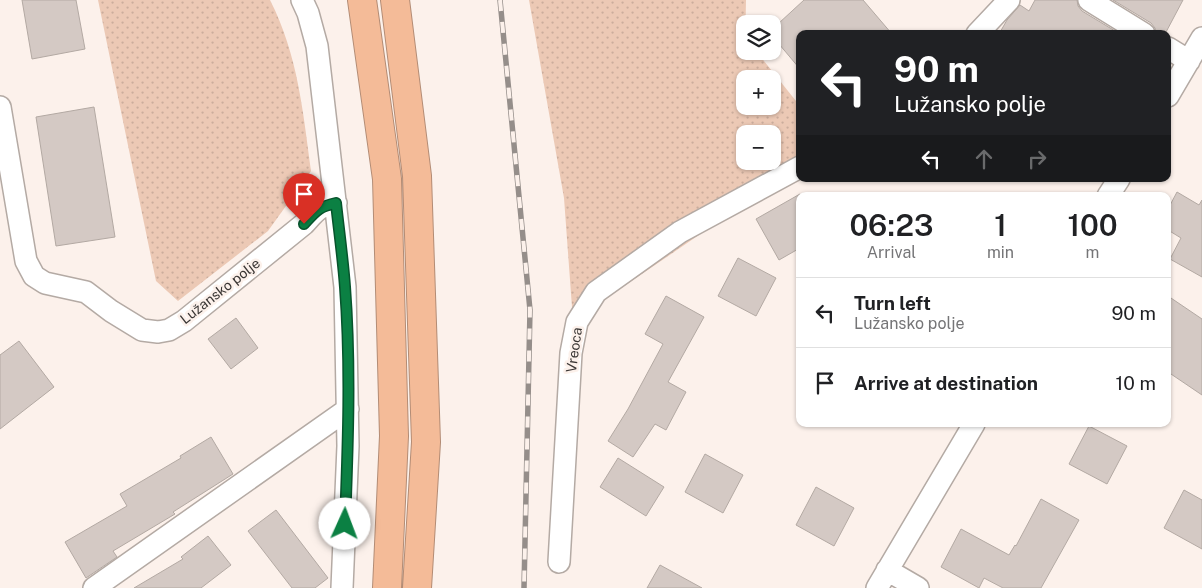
<!DOCTYPE html>
<html lang="en">
<head>
<meta charset="utf-8">
<style>
  :root { --surface:#fff; --page:#f2f2f2; --text:#202124; --muted:#757577; --line:#e0e0e0 }
  body { margin:0; font-family:"Public Sans",sans-serif; background:var(--page); color:var(--text); height:100vh; display:flex; flex-direction:column; font-size:19px; white-space:nowrap }
  * { box-sizing:border-box; margin:0 }
  p { font-size:16px; color:var(--muted) }
  .icon { flex:none; width:28px; height:28px; fill:none; stroke:currentColor; stroke-width:2; stroke-linecap:round; stroke-linejoin:round }
  .map { position:relative; flex:1; overflow:hidden }
  .panel { position:absolute; left:796px; top:192px; width:375px; height:235px; display:flex; flex-direction:column; background:var(--surface); border-radius:10px; box-shadow:0 1px 4px #0004 }
  .panel>* { flex:none }
  .hud { position:absolute; left:796px; top:30px; width:375px; height:152px; border-radius:10px; box-shadow:0 1px 4px #0004; background:#202124; color:#fff; overflow:hidden }
  .fabs { position:absolute; left:736px; top:15px; display:grid; gap:10px }
  .fabs a { display:grid; place-items:center; width:45px; height:45px; border-radius:10px; background:var(--surface); box-shadow:0 1px 4px #0004; font-size:25px }
  .pin { position:absolute; display:grid; place-items:center; width:42px; height:42px; color:#fff; margin:-51px -21px; border-radius:50% 50% 50% 0; rotate:-45deg; box-shadow:0 0 5px #0007 }
  .pin .icon { rotate:45deg }
  .me { position:absolute; width:55px; margin:-28px; rotate:2deg; stroke-linejoin:round; filter:drop-shadow(0 0 4px #0008) }
  .turn { display:flex; align-items:center; gap:18px; height:105px; padding:0 15px; font-size:22px }
  .turn .icon { width:65px; height:65px; stroke-width:2.5 }
  .turn b { display:block; font-size:35px; line-height:42px }
  .lanes { display:flex; align-items:center; height:48px; padding:0 15px; background:#0003; justify-content:center; gap:25px; direction:ltr }
  .lanes .off { opacity:.35 }
  .eta { display:flex; justify-content:space-evenly; align-items:center; height:85px; text-align:center }
  .eta b { font-size:30px; font-weight:600; line-height:35px }
  ul { padding:0; list-style:none }
  li { display:flex; align-items:center; gap:15px; height:70px; padding:0 15px; border-top:1px solid var(--line) }
  li div { flex:1 }
  li b { display:block; font-size:19px }
  li em { font-style:normal }
  .map>svg:first-child { display:block }
</style>
</head>
<body>
<div class="map">
<svg width="1202" height="588" viewBox="0 0 1202 588">
  <defs>
    <pattern id="grass-dots" width="8" height="8" patternUnits="userSpaceOnUse" patternTransform="scale(1.25)"><rect width="8" height="8" fill="#ecc9b5"/><path d="M2 2h.1M6 6h.1" fill="none" stroke="#cbad9c" stroke-width="1.8" stroke-linecap="round"/></pattern>
  </defs>
  <rect width="100%" height="100%" fill="#fcf1eb"/>
  <path fill="url(#grass-dots)" fill-rule="evenodd" d="M 98,0 L 270,0 C 298,55 303,112 311,171 L 268,231 L 178,301 L 156,281 Z
    M 529,0 L 746,0 L 745,51 L 756,51 L 800,106 L 800,166 L 573,321 L 564,198 ZM 745,79 L 772,79 L 772,106 L 745,106 ZM 745,134 L 772,134 L 772,161 L 745,161 Z"/>
  <path fill="#d4c9c4" stroke="#b3a9a3" d="M 22,0 L 76,0 L 85,49 L 32,59 Z
    M 804,0 L 863,0 L 892,34 L 800,34 L 800,69 L 779,44 L 779,23 Z
    M 1035,0 L 1077,0 L 1078,6 L 1082,11 L 1120,34 L 999,34 L 1007,20 L 1020,5 L 1029,11 Z
    M 1113,0 L 1183,0 L 1165,34 L 1156,34 L 1155,28 L 1151,23 Z
    M 94,107 L 115,237 L 56,246 L 36,117 Z
    M 1177,192 L 1199,205 L 1202,200 L 1202,277 L 1170,259 L 1181,238 L 1168,230 L 1168,209 Z
    M 800,194 L 800,248 L 779,260 L 756,219 Z
    M 738,258 L 776,278 L 756,316 L 718,296 Z
    M 666,296 L 704,317 L 668,382 L 686,392 L 666,430 L 655,424 L 633,457 L 608,441 L 628,409 L 663,344 L 645,334 Z
    M 1168,296 L 1202,319 L 1202,395 L 1168,372 Z
    M 236,318 L 258,348 L 231,369 L 208,339 Z
    M 19,341 L 54,387 L 0,429 L 0,355 Z
    M 1089,426 L 1127,446 L 1107,484 L 1069,464 Z
    M 211,437 L 233,474 L 173,512 L 175,514 L 113,551 L 117,557 L 86,578 L 65,542 L 127,506 L 120,494 L 181,458 L 180,456 Z
    M 705,454 L 743,475 L 723,513 L 685,492 Z
    M 618,458 L 664,487 L 646,516 L 600,487 Z
    M 816,487 L 854,508 L 834,546 L 796,525 Z
    M 1184,490 L 1202,500 L 1202,549 L 1164,528 Z
    M 1041,499 L 1079,520 L 1041,588 L 1003,588 L 984,578 L 979,588 L 941,567 L 961,529 L 1009,555 L 1015,545 L 1016,546 Z
    M 276,510 L 328,578 L 315,588 L 292,588 L 248,531 Z
    M 208,536 L 231,565 L 201,588 L 134,588 L 183,559 L 181,557 Z
    M 660,565 L 702,588 L 647,588 Z"/>
  <g fill="none" stroke-linecap="round" stroke-linejoin="round">
    <g stroke="#b4aaa4" stroke-width="24">
      <path id="street" d="M 302,0 L 308,13 L 317,46 L 345,287 L 348,446 L 342,588
        M 1089,0 L 1144,34
        M 977,34 L 1009,0
        M 1168,48 L 1189,61
        M 1168,96 L 1202,38
        M 0,107 L 26,261 L 34,276 L 45,283 L 86,292 L 111,311 L 142,330 L 158,332 L 169,330 L 184,321 L 304,224 C 316,211 317,207 336,203
        M 1108,196 L 1119,179
        M 559,562 L 571,353 L 577,322 L 596,292 L 680,232 L 800,167
        M 887,570 L 918,588
        M 94,588 L 348,409
        M 877,588 L 974,424"/>
    </g>
    <g stroke="#b38c75" stroke-width="30">
      <path id="highway" d="M 362,0 L 387,179 L 394,436 L 387,588
        M 395,0 L 417,176 L 426,442 L 417,588"/>
    </g>
    <use href="#street" stroke="#fff" stroke-width="21"/>
    <use href="#highway" stroke="#f4bb98" stroke-width="28"/>
    <g stroke="#958e8a" stroke-width="5.5">
      <path id="rail" d="M 500,0 L 530,310 L 524,588"/>
    </g>
    <use href="#rail" stroke="#fcf1eb" stroke-width="4" stroke-dasharray="11" stroke-linecap="butt"/>
  </g>
  <g fill="none" stroke-linecap="round" stroke-linejoin="round">
    <g stroke="#07532c" stroke-width="12">
      <path id="route" d="M 304,224 C 316,211 318,207 336,203 C 339,231 343,259 345,287 C 351,366 348,445 345,524"/>
    </g>
    <use href="#route" stroke="#0b8043" stroke-width="9"/>
  </g>
  <g text-anchor="middle" stroke-width="5" stroke-linejoin="round" paint-order="stroke">
    <g font-size="14" fill="#3a3634" stroke="#fcf1eb">
      <text transform="translate(220 291) rotate(-38)" y="5">Lužansko polje</text>
      <text transform="translate(574 350) rotate(-82)" y="5">Vreoca</text>
    </g>
  </g>
</svg>
<div class="fabs">
<a><svg class="icon" aria-label="layers" viewBox="0 0 24 24"><path d="M12 4l9 5-9 5-9-5zM3 14l9 5 9-5"/></svg></a>
<a>+</a>
<a>−</a>
</div>
<div class="pin" style="left:304px;top:224px;background:#d93025"><svg class="icon" aria-label="arrive" viewBox="0 0 24 24"><path d="M6 21V4h12l-3 4 3 4H6"/></svg></div>
<svg class="me" style="left:345px;top:524px" viewBox="-20 -20 40 40"><circle r="19" fill="#fff"/><path d="M0-13L10 11 0 6-10 11z" fill="#0b8043"/></svg>
<div class="hud">
<div class="turn"><svg class="icon" aria-label="left" viewBox="0 0 24 24"><path d="M17 20v-9H6M10 6l-5 5 5 5"/></svg><div><b>90 m</b>Lužansko polje</div></div>
<div class="lanes"><svg class="icon" aria-label="left" viewBox="0 0 24 24"><path d="M17 20v-9H6M10 6l-5 5 5 5"/></svg><svg class="icon off" aria-label="ahead" viewBox="0 0 24 24"><path d="M12 20V5M6 11l6-6 6 6"/></svg><svg class="icon off" aria-label="right" viewBox="0 0 24 24"><path d="M7 20v-9h11M14 6l5 5-5 5"/></svg></div>
</div>
<section class="panel">
<div class="eta">
<div><b>06:23</b><p>Arrival</p></div>
<div><b>1</b><p>min</p></div>
<div><b>100</b><p>m</p></div>
</div>
<ul>
<li><svg class="icon" aria-label="left" viewBox="0 0 24 24"><path d="M17 20v-9H6M10 6l-5 5 5 5"/></svg><div><b>Turn left</b><p>Lužansko polje</p></div><em>90 m</em></li>
<li><svg class="icon" aria-label="arrive" viewBox="0 0 24 24"><path d="M6 21V4h12l-3 4 3 4H6"/></svg><div><b>Arrive at destination</b></div><em>10 m</em></li>
</ul>
</section>
</div>
</body>
</html>
